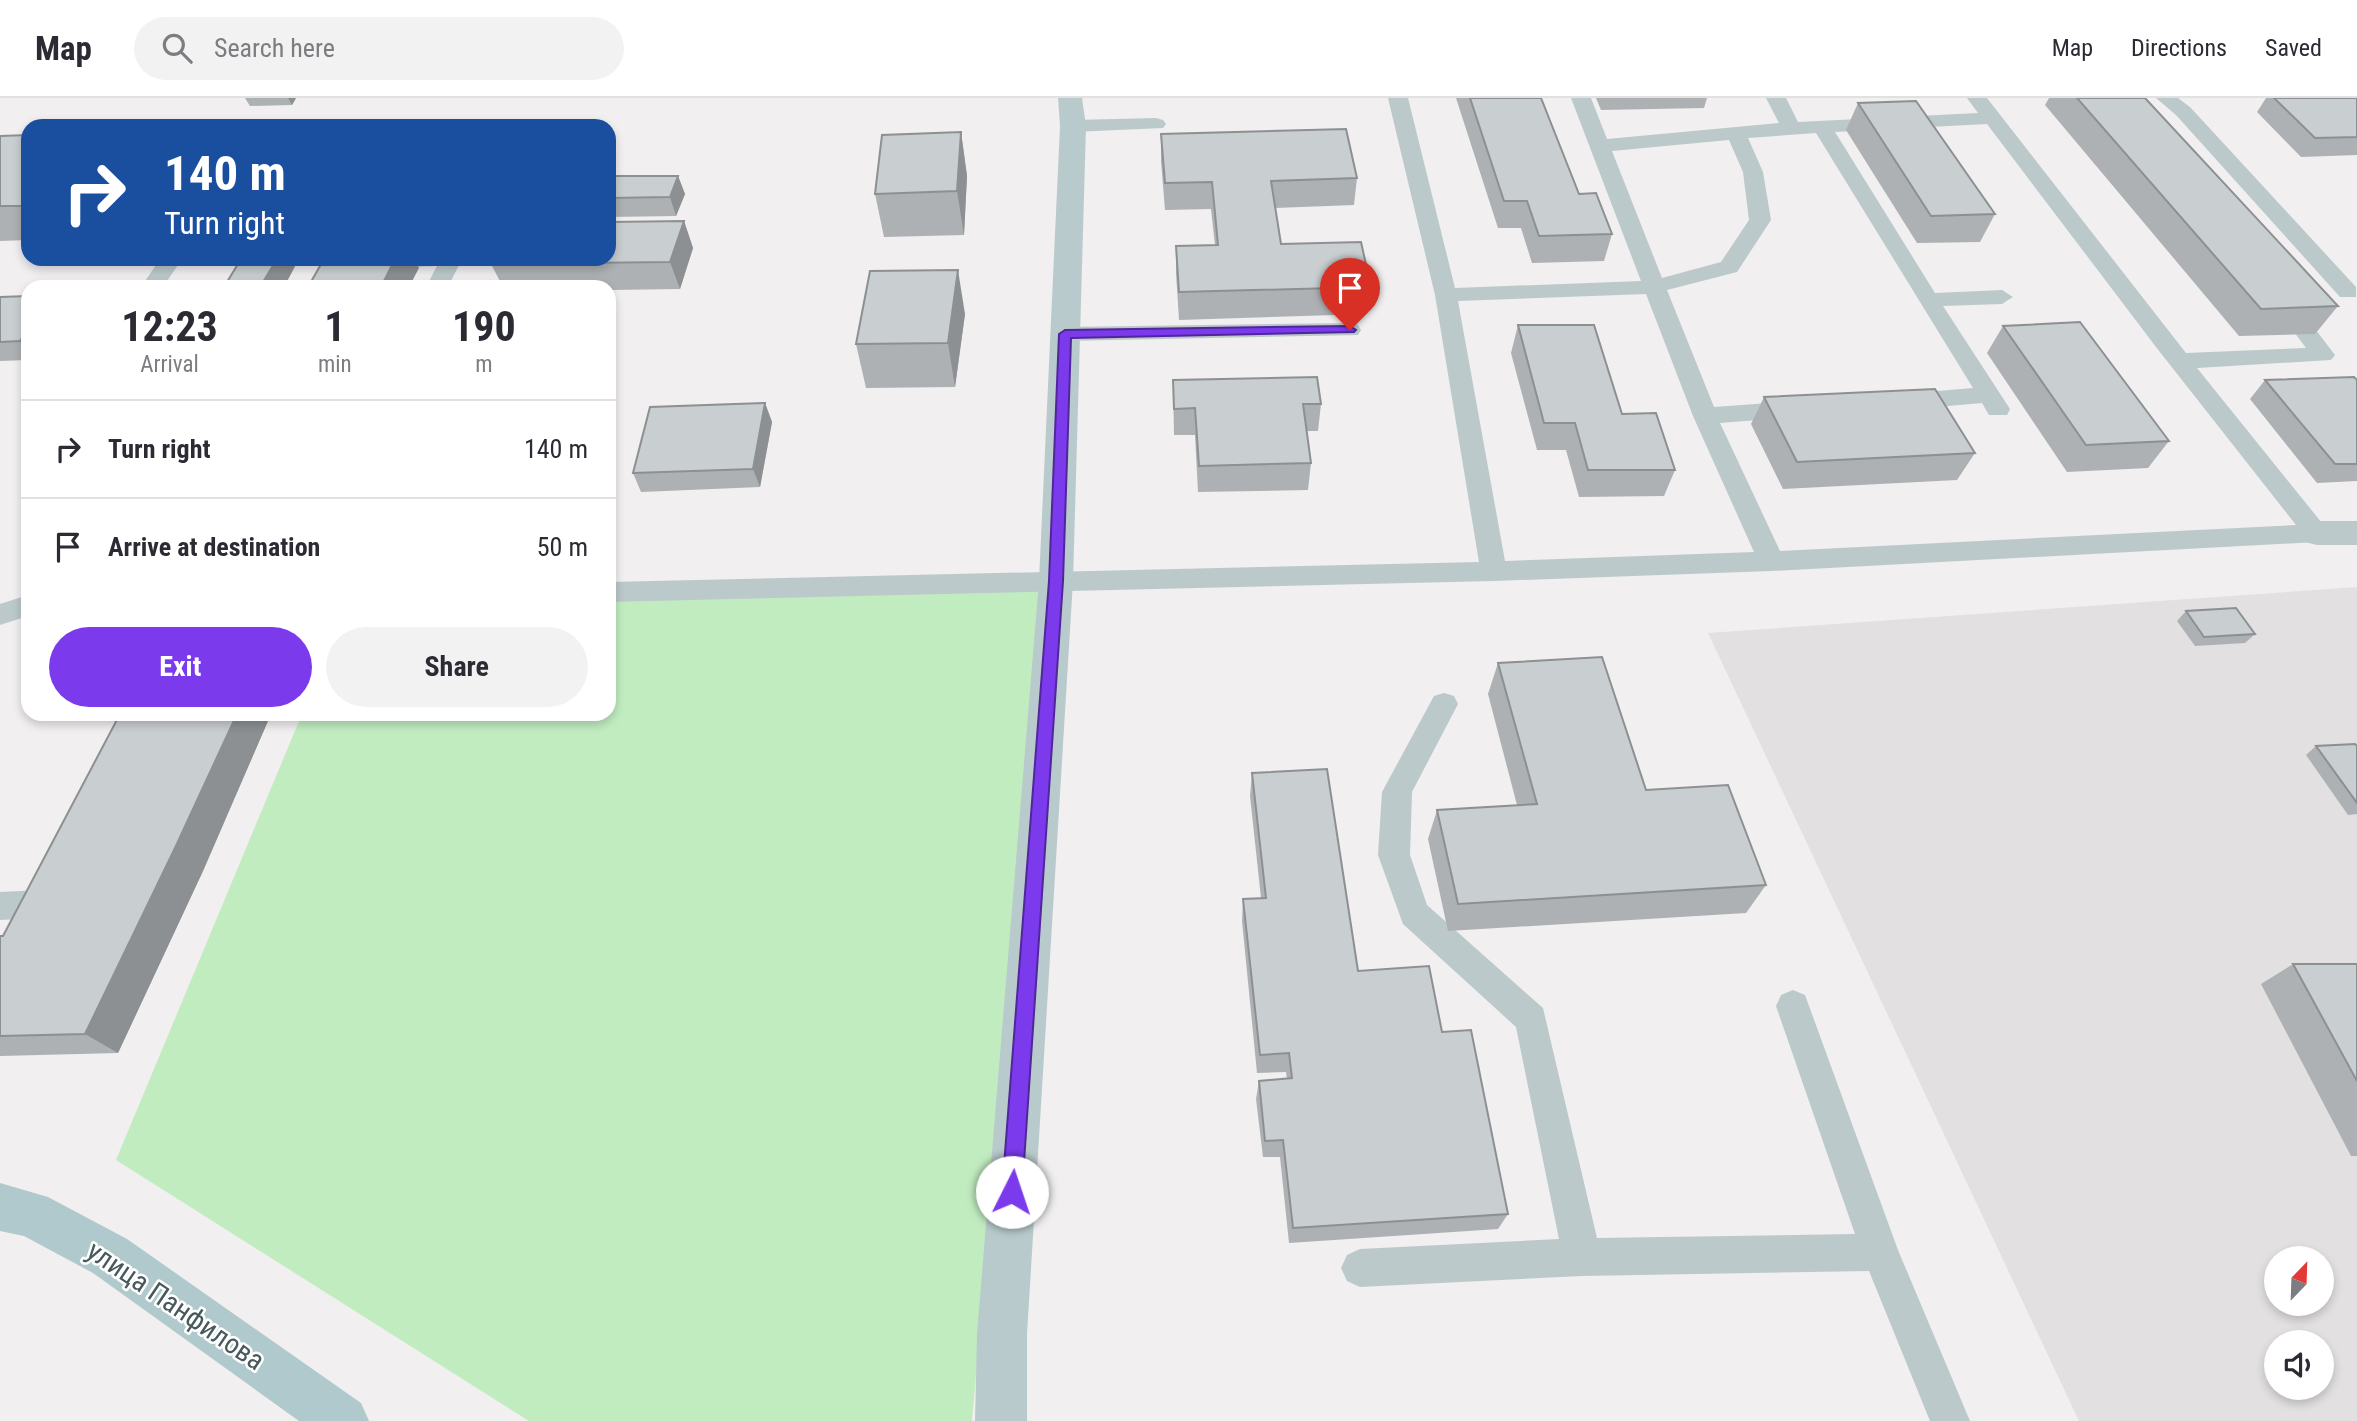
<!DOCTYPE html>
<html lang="en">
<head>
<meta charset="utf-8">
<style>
  :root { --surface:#fff; --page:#f2f2f3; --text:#2b2b33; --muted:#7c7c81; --line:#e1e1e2; --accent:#7c3aed }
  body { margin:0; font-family:"Roboto Condensed",sans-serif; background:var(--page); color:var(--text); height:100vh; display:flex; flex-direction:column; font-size:26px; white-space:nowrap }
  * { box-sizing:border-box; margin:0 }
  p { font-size:23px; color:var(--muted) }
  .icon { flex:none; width:38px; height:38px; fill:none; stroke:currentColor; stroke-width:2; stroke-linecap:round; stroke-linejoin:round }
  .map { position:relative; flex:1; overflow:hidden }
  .panel { position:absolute; left:21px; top:182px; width:595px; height:441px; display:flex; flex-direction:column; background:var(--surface); border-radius:21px; box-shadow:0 4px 10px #0003 }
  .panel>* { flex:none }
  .guide { position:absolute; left:21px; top:21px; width:595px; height:147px; border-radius:21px; box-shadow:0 4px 10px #0003; background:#1a4fa0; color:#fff; overflow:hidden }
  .needle { width:46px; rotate:23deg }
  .fabs { position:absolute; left:2264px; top:1148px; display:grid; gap:14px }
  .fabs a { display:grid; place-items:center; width:70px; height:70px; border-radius:50%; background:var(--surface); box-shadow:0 4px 10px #0003; font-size:35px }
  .pin { position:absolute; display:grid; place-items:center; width:60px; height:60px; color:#fff; margin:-72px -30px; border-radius:50% 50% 50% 0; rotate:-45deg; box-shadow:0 0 7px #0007 }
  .pin .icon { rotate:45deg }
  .me { position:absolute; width:77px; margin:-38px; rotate:4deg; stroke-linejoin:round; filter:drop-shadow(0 0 5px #0008) }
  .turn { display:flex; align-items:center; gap:24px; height:147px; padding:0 28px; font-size:32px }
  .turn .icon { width:91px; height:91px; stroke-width:2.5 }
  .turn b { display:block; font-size:49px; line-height:60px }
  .eta { display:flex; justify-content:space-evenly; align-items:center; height:119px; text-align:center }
  .eta b { font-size:42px; font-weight:700; line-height:49px }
  .primary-button { display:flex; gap:14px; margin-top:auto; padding:14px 28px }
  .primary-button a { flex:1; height:80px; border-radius:42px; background:var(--accent); color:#fff; font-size:28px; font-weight:700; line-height:80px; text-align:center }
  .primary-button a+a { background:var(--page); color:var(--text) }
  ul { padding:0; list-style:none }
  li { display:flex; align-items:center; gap:21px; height:98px; padding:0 28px; border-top:2px solid var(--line) }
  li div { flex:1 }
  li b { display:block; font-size:26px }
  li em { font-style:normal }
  header { display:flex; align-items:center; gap:42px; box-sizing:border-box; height:98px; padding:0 35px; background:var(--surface); border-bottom:2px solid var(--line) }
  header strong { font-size:33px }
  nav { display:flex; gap:38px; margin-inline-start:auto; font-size:24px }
  .search { width:490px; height:63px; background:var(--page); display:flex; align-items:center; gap:18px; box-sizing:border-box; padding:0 24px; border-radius:38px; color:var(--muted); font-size:26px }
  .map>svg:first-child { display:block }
</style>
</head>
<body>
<header>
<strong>Map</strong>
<div class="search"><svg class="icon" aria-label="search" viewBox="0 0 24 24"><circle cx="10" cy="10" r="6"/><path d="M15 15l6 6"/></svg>Search here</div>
<nav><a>Map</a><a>Directions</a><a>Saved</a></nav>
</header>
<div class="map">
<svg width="2357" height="1323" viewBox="0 0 2357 1323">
  <rect width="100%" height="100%" fill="#f1efef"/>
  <path fill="#e2e0e1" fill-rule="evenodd" d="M 2357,489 L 2357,1323 L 2079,1323 L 1708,535 ZM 2277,1160 L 2322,1160 L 2322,1206 L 2277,1206 ZM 2277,1244 L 2322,1244 L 2322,1290 L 2277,1290 Z"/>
  <path fill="#c1ecc0" d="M 1045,488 L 972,1323 L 529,1323 L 116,1062 L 302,616 L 609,616 L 609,499 Z"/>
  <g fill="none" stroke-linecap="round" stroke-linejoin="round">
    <path fill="#bbc9cb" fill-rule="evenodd" d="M 1388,0 L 1408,0 L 1455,190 L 1641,183 L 1571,0 L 1591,0 L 1607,41 L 1779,25 L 1766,0 L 1786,0 L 1798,24 L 1978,15 L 1967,0 L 1987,0 L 2186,255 L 2306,250 L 2271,203 L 2282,196 L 2290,198 L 2335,257 L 2331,262 L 2197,270 L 2330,435 L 2326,442 L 2317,444 L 1771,473 L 1494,483 L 609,504 L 609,484 L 1479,464 L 1435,197 ZM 1987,26 L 2156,249 L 2296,427 L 1780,453 L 1720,325 L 1797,319 L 1806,317 L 1809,311 L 1806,305 L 1797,303 L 1714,309 L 1667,192 L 1737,174 L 1771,122 L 1763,74 L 1748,40 L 1816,35 L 1973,290 L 1902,296 L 1894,298 L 1890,304 L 1894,310 L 1902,312 L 1982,305 L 1989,317 L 2007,317 L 2010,311 L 1943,208 L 2002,206 L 2013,199 L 2002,192 L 1935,195 L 1835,34 ZM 1729,42 L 1743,74 L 1749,122 L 1721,164 L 1662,180 L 1612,53 ZM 1646,196 L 1693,318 L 1754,454 L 1505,463 L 1458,203 Z
      M 2156,0 L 2178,0 L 2190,9 L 2356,189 L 2356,199 L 2340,199 L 2176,17 Z
      M 1156,20 L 1163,22 L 1166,26 L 1163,30 L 1073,34 L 1063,28 L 1073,22 Z
      M 160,161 L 182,161 L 163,189 L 141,189 Z
      M 324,161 L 462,161 L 448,189 L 426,189 L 437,168 L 340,171 L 330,189 L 308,189 Z
      M 1350,225 L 1358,227 L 1361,232 L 1358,237 L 1065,243 L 1057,241 L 1054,236 L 1057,231 L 1065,229 Z
      M 28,497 L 28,518 L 0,527 L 0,506 Z
      M 1444,595 L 1454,598 L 1458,606 L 1412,694 L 1410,757 L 1427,807 L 1543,910 L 1597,1140 L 1855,1136 L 1776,908 L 1781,897 L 1793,892 L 1805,897 L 1898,1152 L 1970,1323 L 1930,1323 L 1869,1173 L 1582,1178 L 1360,1189 L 1347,1183 L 1341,1170 L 1347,1157 L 1360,1151 L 1559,1141 L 1516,929 L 1403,826 L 1378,757 L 1382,694 L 1434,598 Z
      M 42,792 L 53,796 L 58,806 L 53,816 L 42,820 L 0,822 L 0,794 Z"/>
    <path fill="#bbc9cb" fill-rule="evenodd" d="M 2317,423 L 2357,423 L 2357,447 L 2317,447 L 2305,444 L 2300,435 L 2305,426 Z"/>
    <path fill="#b8cacc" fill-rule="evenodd" d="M 1058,0 L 1082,0 L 1086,28 L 1073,483 L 1027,1236 L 1027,1323 L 975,1323 L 977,1236 L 1039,483 L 1060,28 Z"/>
    <path fill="#b0c9cc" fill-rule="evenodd" d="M 0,1085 L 48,1099 L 127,1141 L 361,1305 L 369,1323 L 299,1323 L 93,1175 L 24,1138 L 0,1133 Z"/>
  </g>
  <path fill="#adb1b3" d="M 245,0 L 296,0 L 292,7 L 250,8 Z
    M 1456,0 L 1541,0 L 1579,96 L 1612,136 L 1604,163 L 1532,165 L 1521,130 L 1498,130 Z
    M 1596,0 L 1707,0 L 1704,10 L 1601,12 Z
    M 2049,0 L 2145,0 L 2338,208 L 2315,236 L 2239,238 L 2045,7 Z
    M 2266,0 L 2357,0 L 2357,57 L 2301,59 L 2257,14 Z
    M 1858,5 L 1995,116 L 1980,144 L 1917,145 L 1846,32 Z
    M 961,34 L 967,78 L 964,137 L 884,139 L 875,96 Z
    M 1161,36 L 1357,80 L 1354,107 L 1275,110 L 1281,146 L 1371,189 L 1367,216 L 1179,222 L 1176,175 L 1176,148 L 1215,147 L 1211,111 L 1165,112 L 1161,63 Z
    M 28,37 L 28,142 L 0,143 L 0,38 Z
    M 609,78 L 678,78 L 685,96 L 676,118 L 609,119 Z
    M 684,123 L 693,150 L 680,191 L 609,192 L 609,189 L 503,189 L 491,166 Z
    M 28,198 L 28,262 L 0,263 L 0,199 Z
    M 965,216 L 955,289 L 866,290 L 856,246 Z
    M 1518,227 L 1622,316 L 1675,372 L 1664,398 L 1579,399 L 1566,352 L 1537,352 L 1511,255 Z
    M 2003,228 L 2169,343 L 2148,370 L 2067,374 L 1987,255 Z
    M 1173,282 L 1321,306 L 1318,333 L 1307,333 L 1311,365 L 1308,392 L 1198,394 L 1195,337 L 1174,337 Z
    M 2265,282 L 2357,282 L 2357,383 L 2317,385 L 2250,301 Z
    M 1764,299 L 1975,355 L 1957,382 L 1783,391 L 1751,326 Z
    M 765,305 L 772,324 L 760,389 L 641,394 L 633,375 Z
    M 2186,513 L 2255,536 L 2245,545 L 2195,548 L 2177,523 Z
    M 1498,565 L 1646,692 L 1766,787 L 1746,815 L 1448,833 L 1428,741 L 1437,712 L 1517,707 L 1488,596 Z
    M 120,616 L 271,616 L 203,773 L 118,955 L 0,958 L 0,838 L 3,838 Z
    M 2316,648 L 2357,648 L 2357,716 L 2348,717 L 2306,657 Z
    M 1252,675 L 1358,873 L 1442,934 L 1508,1116 L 1498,1131 L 1289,1145 L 1280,1059 L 1263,1059 L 1256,1001 L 1259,983 L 1287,981 L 1286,974 L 1257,975 L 1242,823 L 1243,801 L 1261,800 L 1250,698 Z
    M 2293,866 L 2357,866 L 2357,1058 L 2351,1058 L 2261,886 Z"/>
  <path fill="#8d9092" d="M 288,0 L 296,0 L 292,7 Z
    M 961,34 L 967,78 L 964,137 L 957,93 Z
    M 678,78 L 685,96 L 676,118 L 670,99 Z
    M 684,123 L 693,150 L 680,191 L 670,164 Z
    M 277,161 L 299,161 L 284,189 L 260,189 Z
    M 395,161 L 414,161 L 419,170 L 409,189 L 381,189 Z
    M 958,172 L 965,216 L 955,289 L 948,245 Z
    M 28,231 L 28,252 L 20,243 Z
    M 765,305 L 772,324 L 760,389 L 753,371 Z
    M 237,616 L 271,616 L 203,773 L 118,955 L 85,936 Z"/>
  <path fill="#c9ced0" stroke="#8d9092" stroke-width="2" d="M 1470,0 L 1541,0 L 1579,96 L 1596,95 L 1612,136 L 1539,138 L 1527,103 L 1504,103 Z
    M 2077,0 L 2145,0 L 2338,208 L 2261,211 Z
    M 2274,0 L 2357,0 L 2357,39 L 2315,40 Z
    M 1916,3 L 1995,116 L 1931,118 L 1858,5 Z
    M 1346,31 L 1357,80 L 1271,83 L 1281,146 L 1361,144 L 1371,189 L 1179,194 L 1176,148 L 1218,147 L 1212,84 L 1165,85 L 1161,36 Z
    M 961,34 L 957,93 L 875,96 L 882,37 Z
    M 28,37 L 28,108 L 0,108 L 0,38 Z
    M 609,78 L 678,78 L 670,99 L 609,100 Z
    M 684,123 L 670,164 L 491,166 L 494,161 L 609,161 L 609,124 Z
    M 241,161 L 277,161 L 260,189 L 224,189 Z
    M 324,161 L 395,161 L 381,189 L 308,189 Z
    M 958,172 L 948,245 L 856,246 L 870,173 Z
    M 28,198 L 28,231 L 20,243 L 0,244 L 0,199 Z
    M 2080,224 L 2169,343 L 2086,347 L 2003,228 Z
    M 1518,227 L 1594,227 L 1622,316 L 1656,315 L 1675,372 L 1588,372 L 1575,325 L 1544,325 Z
    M 1317,279 L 1321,306 L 1303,306 L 1311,365 L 1199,368 L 1195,310 L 1174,311 L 1173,282 Z
    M 2354,279 L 2357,282 L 2357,366 L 2335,366 L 2265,282 Z
    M 1935,291 L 1975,355 L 1797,364 L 1764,299 Z
    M 765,305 L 753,371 L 633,375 L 650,309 Z
    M 2236,510 L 2255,536 L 2204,539 L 2186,513 Z
    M 1602,559 L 1646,692 L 1728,687 L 1766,787 L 1458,806 L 1437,712 L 1537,706 L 1498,565 Z
    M 120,616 L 237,616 L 175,750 L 85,936 L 0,938 L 0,838 L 3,838 Z
    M 2355,646 L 2357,648 L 2357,705 L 2316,648 Z
    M 1327,671 L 1358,873 L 1429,868 L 1442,934 L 1471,932 L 1508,1116 L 1293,1130 L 1283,1042 L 1265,1043 L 1259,983 L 1292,980 L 1289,955 L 1260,957 L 1243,801 L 1266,800 L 1252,675 Z
    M 2293,866 L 2357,866 L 2357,983 Z"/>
  <path fill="#7c3aed" stroke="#51269a" stroke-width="2" d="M 1350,228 L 1356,232 L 1354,234 L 1071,240 L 1063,483 L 1022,1094 L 1019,1101 L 1012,1104 L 1005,1101 L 1002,1094 L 1049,483 L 1059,236 L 1065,232 Z"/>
  <g text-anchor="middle" stroke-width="5" stroke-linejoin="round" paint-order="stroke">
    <g font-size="28" fill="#48595b" stroke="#fff">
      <text transform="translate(176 1207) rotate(34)" y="10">улица Панфилова</text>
    </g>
  </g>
</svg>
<div class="fabs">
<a><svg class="needle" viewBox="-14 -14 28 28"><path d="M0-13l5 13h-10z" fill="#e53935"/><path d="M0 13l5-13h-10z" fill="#7c7c81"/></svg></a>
<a><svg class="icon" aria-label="sound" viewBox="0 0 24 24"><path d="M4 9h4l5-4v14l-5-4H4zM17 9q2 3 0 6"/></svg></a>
</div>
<div class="pin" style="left:1350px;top:232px;background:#d93025"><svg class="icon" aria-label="arrive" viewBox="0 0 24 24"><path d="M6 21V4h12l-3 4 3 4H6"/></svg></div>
<svg class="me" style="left:1012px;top:1094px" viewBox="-20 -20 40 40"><circle r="19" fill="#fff"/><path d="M0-13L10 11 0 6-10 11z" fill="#7c3aed"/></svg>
<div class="guide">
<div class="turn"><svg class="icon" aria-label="right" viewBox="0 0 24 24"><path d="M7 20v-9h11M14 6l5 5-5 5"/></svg><div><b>140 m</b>Turn right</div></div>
</div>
<section class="panel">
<div class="eta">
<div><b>12:23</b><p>Arrival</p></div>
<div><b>1</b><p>min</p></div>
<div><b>190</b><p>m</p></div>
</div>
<ul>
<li><svg class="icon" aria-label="right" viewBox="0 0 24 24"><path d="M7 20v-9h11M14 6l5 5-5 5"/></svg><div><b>Turn right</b></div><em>140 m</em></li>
<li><svg class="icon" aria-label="arrive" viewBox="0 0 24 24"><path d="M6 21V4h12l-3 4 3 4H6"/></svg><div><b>Arrive at destination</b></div><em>50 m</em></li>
</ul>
<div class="primary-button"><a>Exit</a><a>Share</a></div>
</section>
</div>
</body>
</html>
